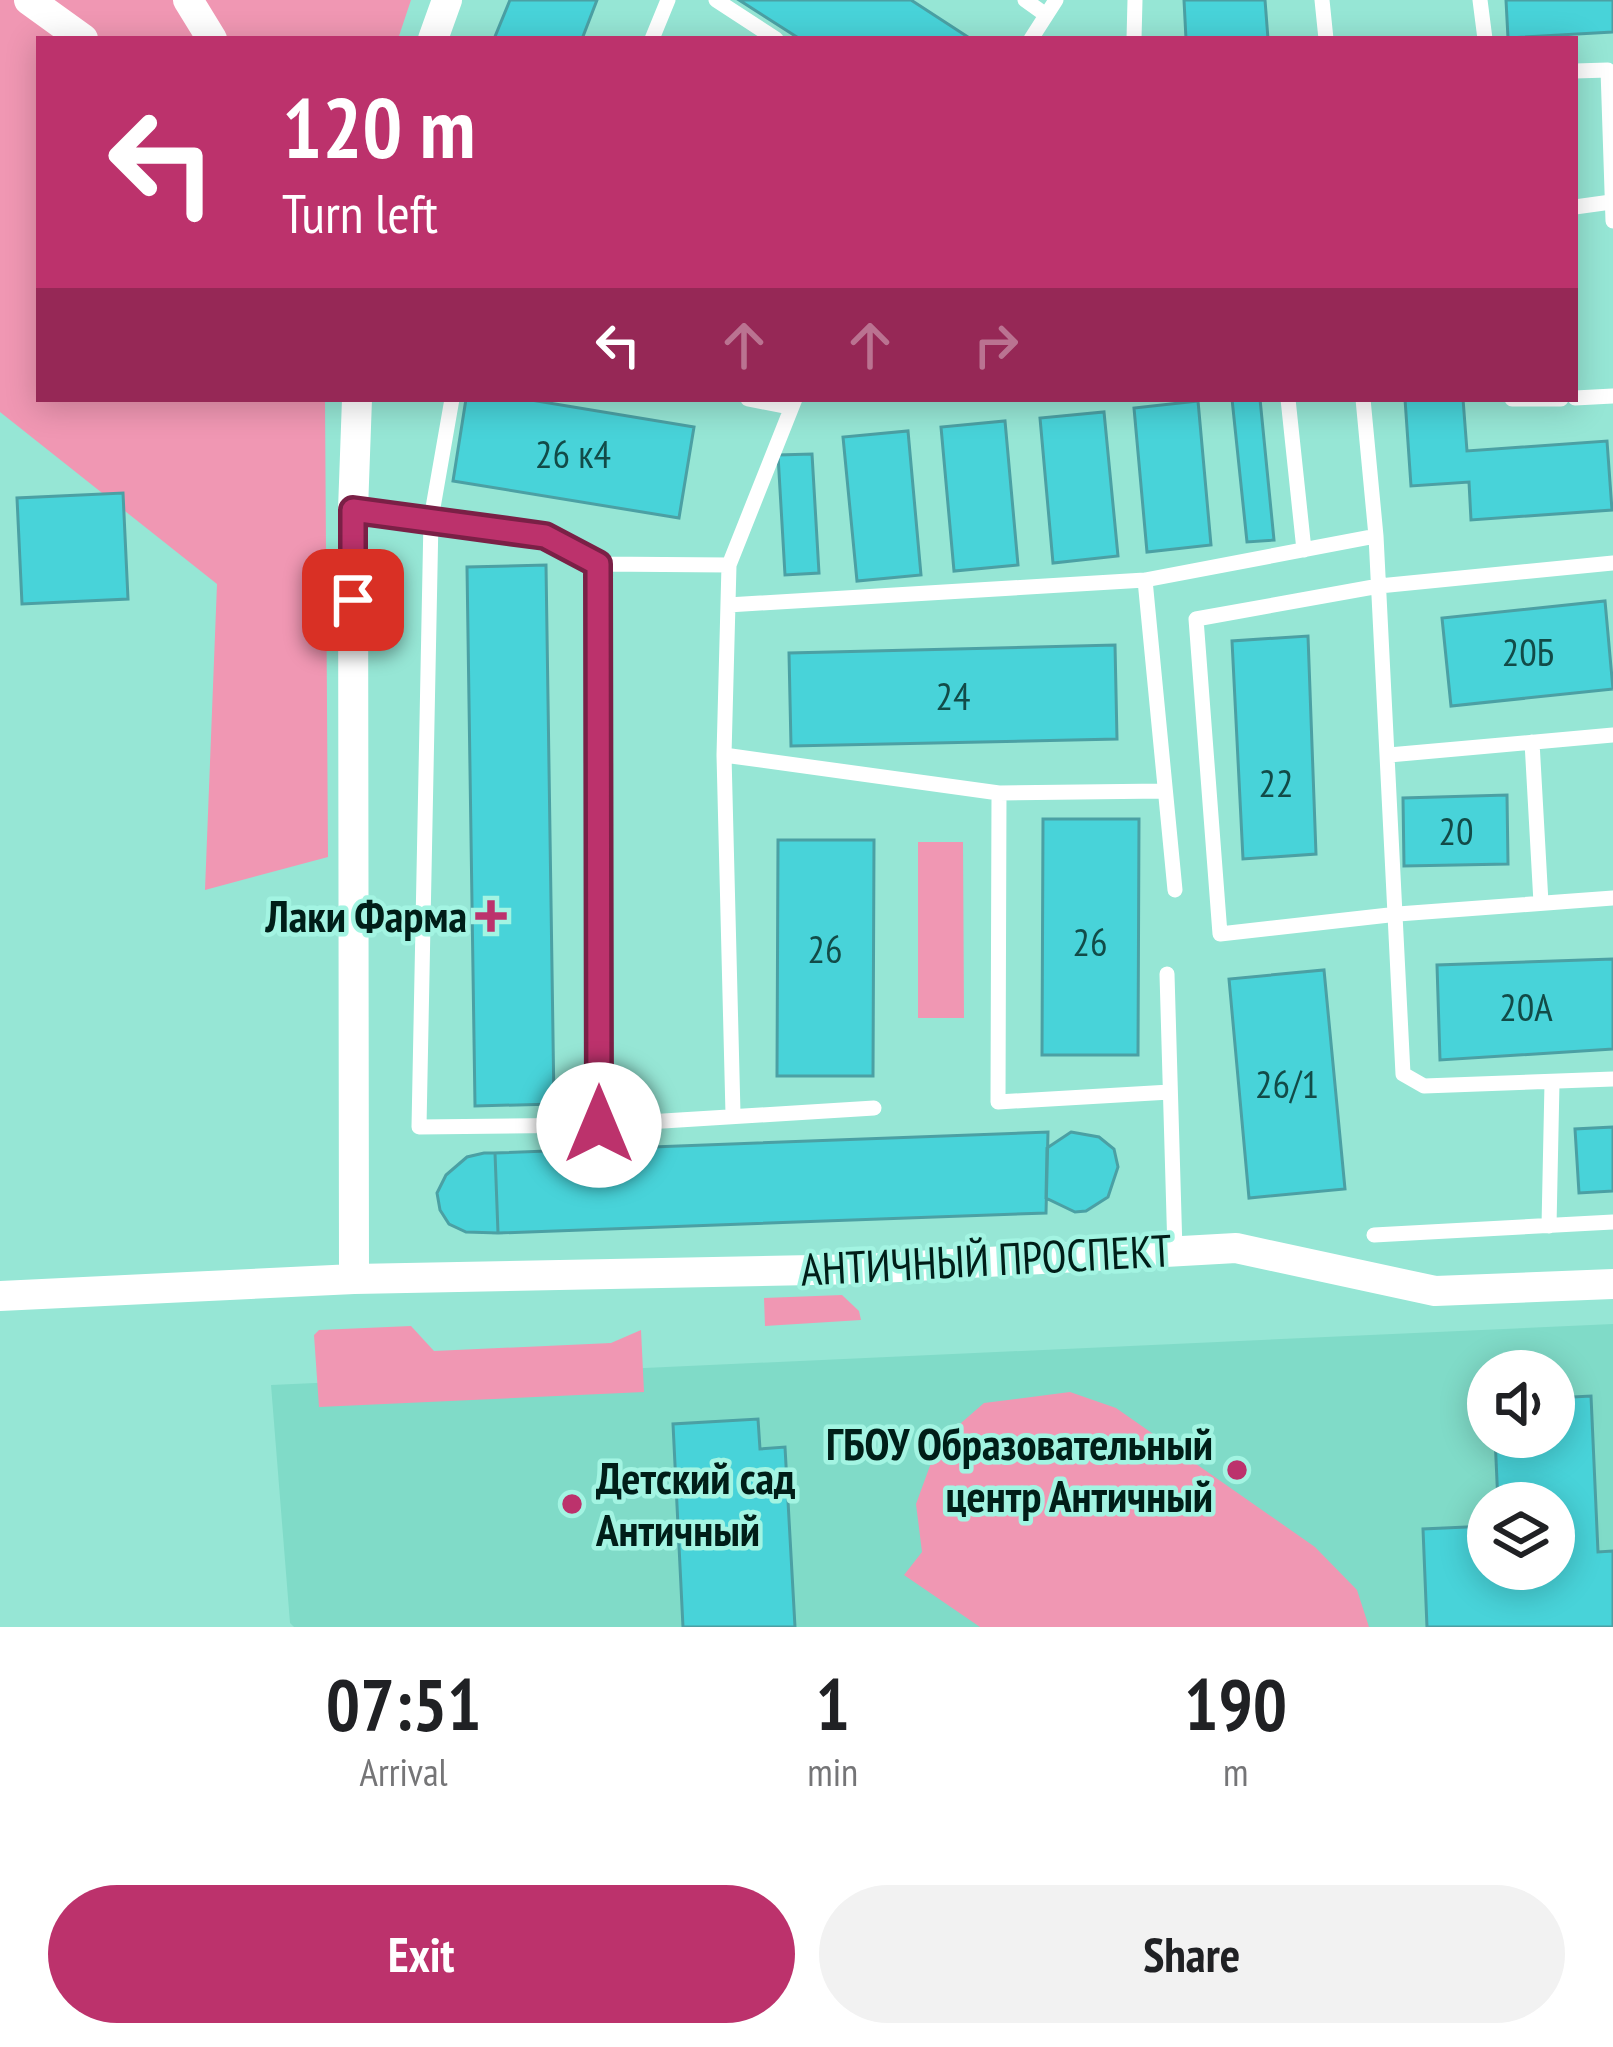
<!DOCTYPE html>
<html lang="en">
<head>
<meta charset="utf-8">
<style>
  :root { --surface:#fff; --page:#f2f2f2; --text:#202124; --muted:#757577; --accent:#bc326c }
  body { margin:0; font-family:"PT Sans Narrow",sans-serif; background:var(--page); color:var(--text); height:100vh; display:flex; flex-direction:column; font-size:45px; white-space:nowrap }
  * { box-sizing:border-box; margin:0 }
  p { font-size:39px; color:var(--muted) }
  .icon { flex:none; width:66px; height:66px; fill:none; stroke:currentColor; stroke-width:2; stroke-linecap:round; stroke-linejoin:round }
  .map { position:relative; height:1627px; overflow:hidden }
  .drawer { display:flex; flex-direction:column; background:var(--surface); flex:1 }
  .drawer>* { flex:none }
  .guide { position:absolute; left:36px; top:36px; width:1542px; height:366px; border-radius:0px; box-shadow:0 6px 30px #0003; background:#bc326c; color:#fff; overflow:hidden }
  .controls { position:absolute; left:1467px; top:1350px; display:grid; gap:24px }
  .controls a { display:grid; place-items:center; width:108px; height:108px; border-radius:50%; background:var(--surface); box-shadow:0 6px 30px #0003; font-size:60px }
  .pin { position:absolute; display:grid; place-items:center; width:102px; height:102px; color:#fff; margin:-51px; border-radius:24px; box-shadow:0 6px 18px #0006 }
  .me { position:absolute; width:132px; margin:-66px; rotate:0deg; stroke-linejoin:round; filter:drop-shadow(0 0 9px #0008) }
  .turn { display:flex; align-items:center; gap:42px; height:252px; padding:0 48px; font-size:54px }
  .turn .icon { width:156px; height:156px; stroke-width:2.5 }
  .turn b { display:block; font-size:84px; line-height:102px }
  .lanes { display:flex; align-items:center; height:114px; padding:0 48px; background:#0003; justify-content:center; gap:60px; direction:ltr }
  .lanes .off { opacity:.35 }
  .eta { display:flex; justify-content:space-evenly; align-items:center; height:204px; text-align:center }
  .eta b { font-size:72px; font-weight:700; line-height:84px }
  .cta { display:flex; gap:24px; margin-top:auto; padding:24px 48px }
  .cta a { flex:1; height:138px; border-radius:72px; background:var(--accent); color:#fff; font-size:48px; font-weight:700; line-height:138px; text-align:center }
  .cta a+a { background:var(--page); color:var(--text) }
  .map>svg:first-child { display:block }
</style>
</head>
<body>
<div class="map">
<svg width="1613" height="1627" viewBox="0 0 1613 1627">
  <rect width="100%" height="100%" fill="#96e6d5"/>
  <path fill="#80dbc8" fill-rule="evenodd" d="M 1613,1324 L 1613,1627 L 294,1627 L 290,1623 L 271,1385 ZM 1488,1371 L 1554,1371 L 1554,1437 L 1488,1437 ZM 1488,1503 L 1554,1503 L 1554,1569 L 1488,1569 Z"/>
  <path fill="#f097b3" d="M 0,0 L 411,0 L 398,39 L 39,39 L 39,399 L 325,399 L 328,857 L 205,890 L 217,584 L 0,412 Z
    M 918,842 L 963,842 L 964,1018 L 918,1018 Z
    M 842,1295 L 859,1311 L 861,1320 L 765,1326 L 764,1298 Z
    M 411,1326 L 434,1351 L 611,1343 L 641,1330 L 644,1392 L 319,1407 L 314,1335 L 319,1330 Z
    M 1070,1392 L 1116,1408 L 1315,1547 L 1357,1590 L 1369,1627 L 980,1627 L 904,1575 L 922,1552 L 916,1504 L 931,1463 L 961,1423 L 984,1403 Z"/>
  <path fill="#48d3d9" stroke="#4ba0a4" stroke-width="3" d="M 510,0 L 597,0 L 582,39 L 494,39 Z
    M 739,0 L 911,0 L 971,39 L 800,39 Z
    M 1184,0 L 1265,0 L 1268,39 L 1186,39 Z
    M 1506,0 L 1613,0 L 1613,32 L 1508,38 Z
    M 466,399 L 525,399 L 694,427 L 679,518 L 453,481 Z
    M 1232,399 L 1260,399 L 1274,540 L 1247,542 Z
    M 1405,399 L 1463,399 L 1467,451 L 1607,441 L 1612,510 L 1471,520 L 1469,482 L 1411,486 Z
    M 1198,401 L 1211,545 L 1147,552 L 1134,408 Z
    M 1104,412 L 1118,556 L 1053,563 L 1040,418 Z
    M 1005,421 L 1018,565 L 954,571 L 941,427 Z
    M 908,431 L 921,575 L 857,581 L 843,437 Z
    M 812,454 L 819,573 L 785,575 L 778,455 Z
    M 123,493 L 128,599 L 22,604 L 17,498 Z
    M 546,565 L 554,1104 L 475,1106 L 467,567 Z
    M 1605,601 L 1613,689 L 1451,706 L 1442,618 Z
    M 1308,636 L 1316,854 L 1243,859 L 1232,641 Z
    M 1115,645 L 1117,739 L 791,746 L 789,653 Z
    M 1507,795 L 1508,864 L 1404,866 L 1403,798 Z
    M 1043,819 L 1139,819 L 1138,1055 L 1042,1055 Z
    M 778,840 L 874,840 L 873,1076 L 777,1076 Z
    M 1613,959 L 1613,1049 L 1440,1060 L 1437,965 Z
    M 1324,970 L 1345,1189 L 1249,1198 L 1229,979 Z
    M 1613,1127 L 1613,1191 L 1579,1193 L 1575,1129 Z
    M 1048,1132 L 1046,1213 L 498,1233 L 495,1153 Z
    M 1071,1132 L 1099,1137 L 1114,1149 L 1118,1167 L 1108,1197 L 1086,1211 L 1075,1212 L 1046,1198 L 1047,1148 Z
    M 484,1153 L 495,1153 L 498,1233 L 466,1232 L 449,1224 L 440,1210 L 437,1193 L 446,1175 L 467,1157 Z
    M 1591,1396 L 1598,1552 L 1613,1551 L 1613,1627 L 1427,1627 L 1423,1529 L 1488,1526 L 1488,1569 L 1554,1569 L 1554,1503 L 1498,1503 L 1495,1437 L 1554,1437 L 1554,1398 Z
    M 758,1419 L 760,1449 L 785,1447 L 795,1627 L 683,1627 L 673,1424 Z"/>
  <g fill="none" stroke-linecap="round" stroke-linejoin="round">
    <path stroke="#fff" stroke-width="15" d="M 716,0 L 776,39
      M 1025,0 L 1046,15
      M 1322,0 L 1326,39
      M 1480,0 L 1485,39
      M 652,39 L 668,0
      M 1031,39 L 1056,0
      M 1134,39 L 1135,0
      M 1575,71 L 1608,70 L 1613,221
      M 1575,207 L 1611,202
      M 1575,398 L 1613,396
      M 748,399 L 789,407
      M 795,399 L 729,565 L 724,755 L 999,793 L 1164,791
      M 1288,399 L 1304,550
      M 1363,399 L 1376,536 L 1403,1074 L 1424,1086 L 1613,1079
      M 1512,399 L 1561,399
      M 353,510 L 431,519 L 452,399
      M 431,519 L 545,536 L 598,564 L 599,1125 L 419,1127 Z
      M 1613,563 L 1379,586 L 1196,619 L 1220,934 L 1398,914 L 1613,898
      M 598,564 L 729,565
      M 1145,580 L 1175,890
      M 728,605 L 1145,580 L 1376,536
      M 1532,742 L 1541,903
      M 724,755 L 733,1114
      M 1389,755 L 1613,735
      M 999,793 L 998,1102 L 1170,1092
      M 1167,974 L 1175,1251
      M 599,1125 L 874,1108
      M 1549,1226 L 1552,1083
      M 1374,1235 L 1613,1222"/>
    <path stroke="#fff" stroke-width="30" d="M 29,0 L 83,39
      M 188,0 L 212,39
      M 433,39 L 447,0
      M 354,1279 L 353,510 L 357,399
      M 0,1296 L 354,1279 L 863,1269 L 1236,1248 L 1435,1291 L 1613,1284"/>
  </g>
  <g fill="none" stroke-linecap="round" stroke-linejoin="round">
    <g stroke="#7a2046" stroke-width="30">
      <path id="route" d="M 353,600 L 353,510 L 545,536 L 598,564 L 599,1125"/>
    </g>
    <use href="#route" stroke="#bc326c" stroke-width="21"/>
  </g>
  <g fill="#bc326c" stroke="#a3f4e2" stroke-width="4.5">
    <path d="M485 898h12v12h12v12h-12v12h-12v-12h-12v-12h12z"/>
    <circle cx="1237" cy="1470" r="12"/>
    <circle cx="572" cy="1504" r="12"/>
  </g>
  <g text-anchor="middle" stroke-width="9" stroke-linejoin="round" paint-order="stroke">
    <g font-size="39" fill="#124b48">
      <text x="573" y="468">26 к4</text>
      <text x="1528" y="666">20Б</text>
      <text x="953" y="710">24</text>
      <text x="1276" y="797">22</text>
      <text x="1456" y="845">20</text>
      <text x="1090" y="956">26</text>
      <text x="825" y="963">26</text>
      <text x="1526" y="1021">20А</text>
      <text x="1287" y="1098">26/1</text>
    </g>
    <g font-size="45" font-weight="bold" fill="#001e18" stroke="#a3f4e2" text-anchor="end">
      <text x="467" y="932">Лаки Фарма</text>
      <text x="1213" y="1460">ГБОУ Образовательный<tspan x="1213" dy="52">центр Античный</tspan></text>
      <text x="596" y="1494" text-anchor="start">Детский сад<tspan x="596" dy="52">Античный</tspan></text>
    </g>
    <g font-size="45" fill="#001e18" stroke="#a3f4e2">
      <text transform="translate(986 1260) rotate(-3)" y="16">АНТИЧНЫЙ ПРОСПЕКТ</text>
    </g>
  </g>
</svg>
<div class="controls">
<a><svg class="icon" aria-label="sound" viewBox="0 0 24 24"><path d="M4 9h4l5-4v14l-5-4H4zM17 9q2 3 0 6"/></svg></a>
<a><svg class="icon" aria-label="layers" viewBox="0 0 24 24"><path d="M12 4l9 5-9 5-9-5zM3 14l9 5 9-5"/></svg></a>
</div>
<div class="pin" style="left:353px;top:600px;background:#d93025"><svg class="icon" aria-label="arrive" viewBox="0 0 24 24"><path d="M6 21V4h12l-3 4 3 4H6"/></svg></div>
<svg class="me" style="left:599px;top:1125px" viewBox="-20 -20 40 40"><circle r="19" fill="#fff"/><path d="M0-13L10 11 0 6-10 11z" fill="#bc326c"/></svg>
<div class="guide">
<div class="turn"><svg class="icon" aria-label="left" viewBox="0 0 24 24"><path d="M17 20v-9H6M10 6l-5 5 5 5"/></svg><div><b>120 m</b>Turn left</div></div>
<div class="lanes"><svg class="icon" aria-label="left" viewBox="0 0 24 24"><path d="M17 20v-9H6M10 6l-5 5 5 5"/></svg><svg class="icon off" aria-label="ahead" viewBox="0 0 24 24"><path d="M12 20V5M6 11l6-6 6 6"/></svg><svg class="icon off" aria-label="ahead" viewBox="0 0 24 24"><path d="M12 20V5M6 11l6-6 6 6"/></svg><svg class="icon off" aria-label="right" viewBox="0 0 24 24"><path d="M7 20v-9h11M14 6l5 5-5 5"/></svg></div>
</div>
</div>
<section class="drawer">
<div class="eta">
<div><b>07:51</b><p>Arrival</p></div>
<div><b>1</b><p>min</p></div>
<div><b>190</b><p>m</p></div>
</div>
<div class="cta"><a>Exit</a><a>Share</a></div>
</section>
</body>
</html>
